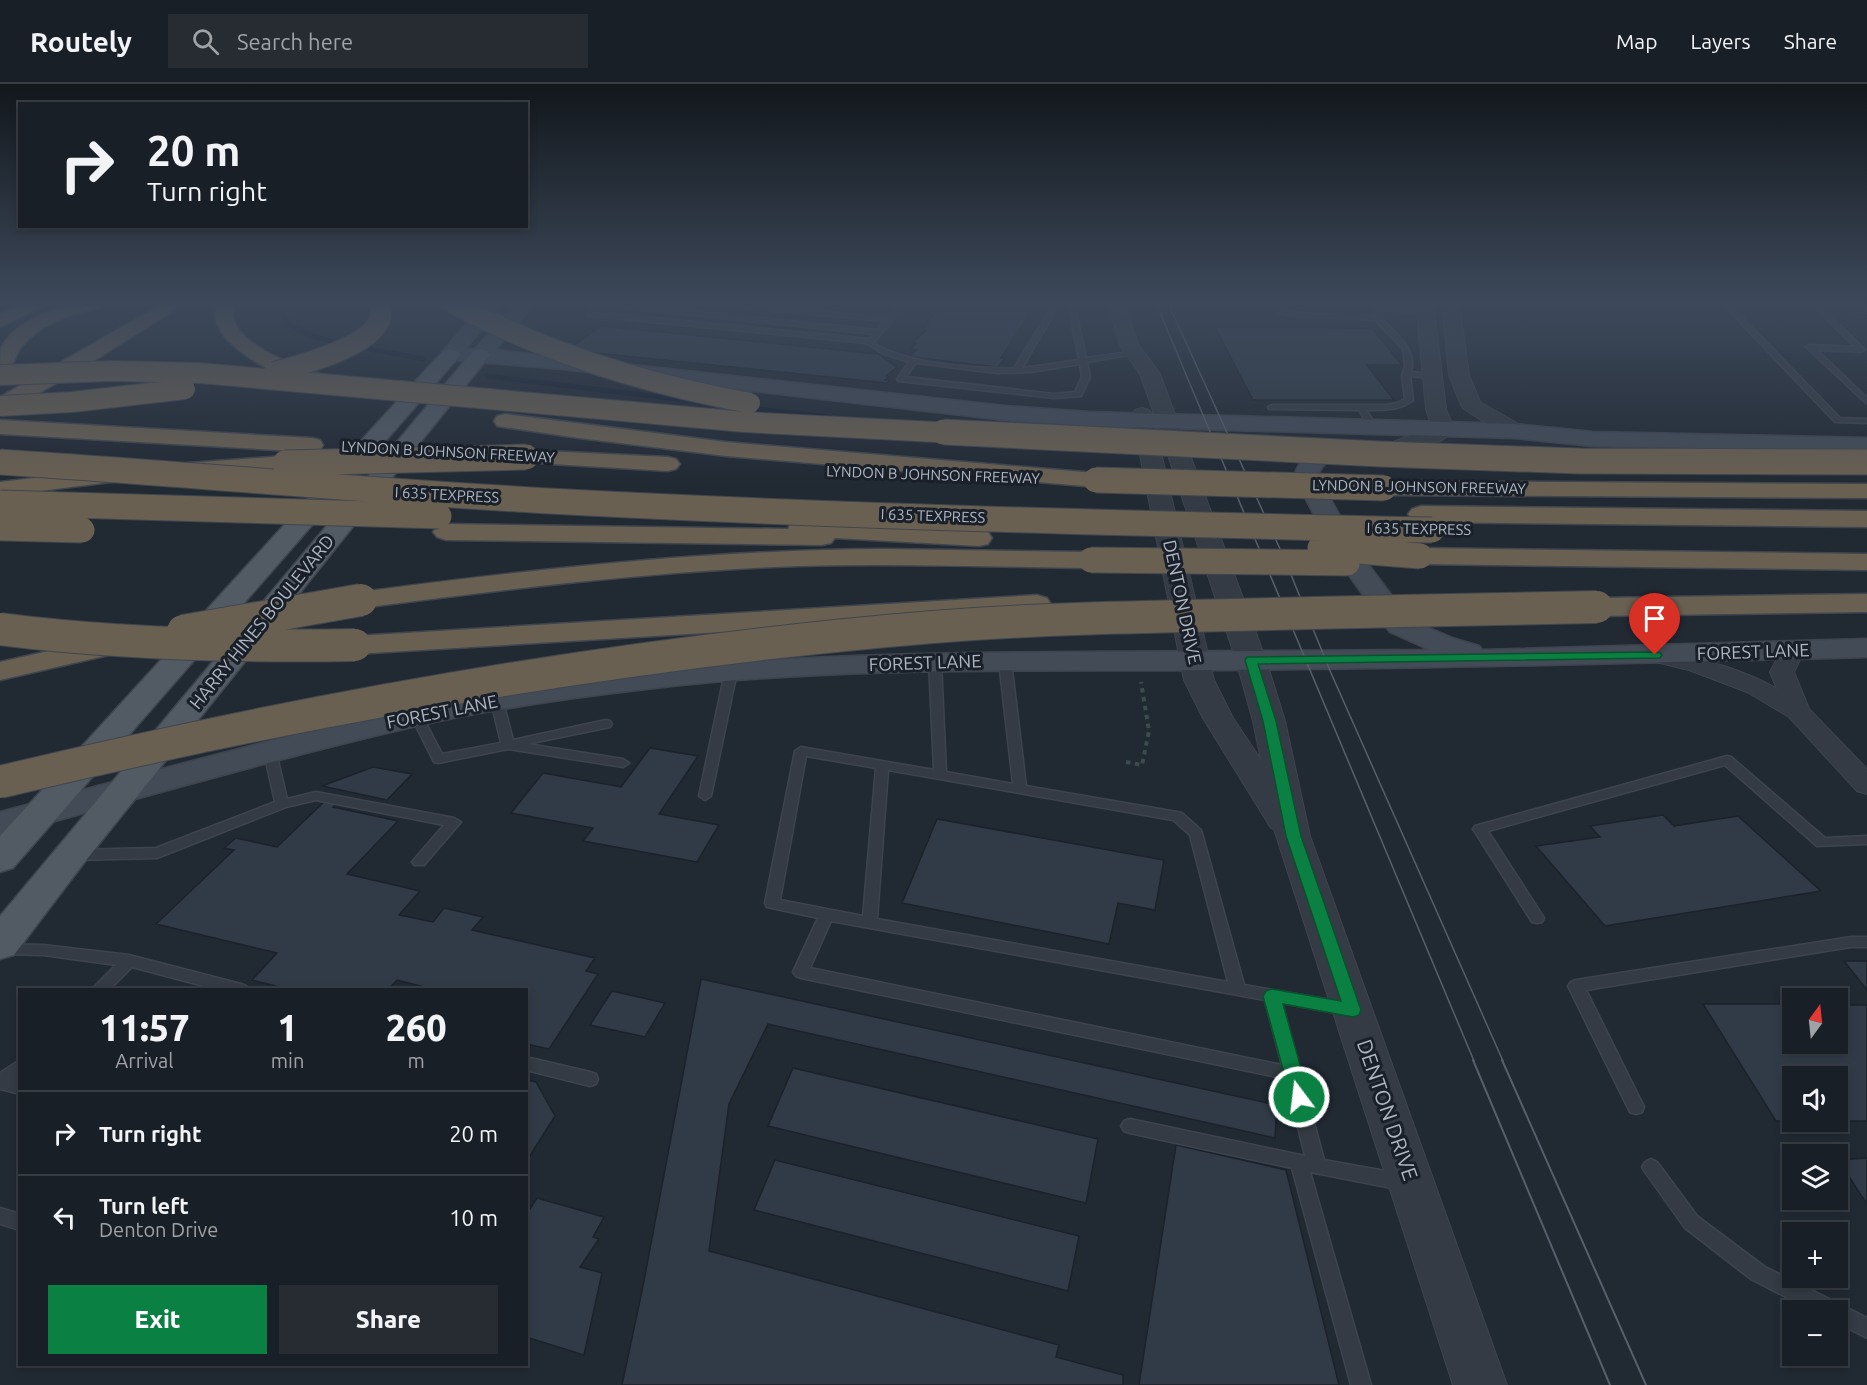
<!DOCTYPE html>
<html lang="en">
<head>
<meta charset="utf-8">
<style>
  :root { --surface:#191f26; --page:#262c32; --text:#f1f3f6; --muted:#9fa2a7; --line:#373d43; --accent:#0b8043 }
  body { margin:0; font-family:Ubuntu,sans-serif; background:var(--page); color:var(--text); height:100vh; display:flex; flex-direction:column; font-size:22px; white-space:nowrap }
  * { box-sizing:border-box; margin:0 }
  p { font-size:20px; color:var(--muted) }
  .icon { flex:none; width:33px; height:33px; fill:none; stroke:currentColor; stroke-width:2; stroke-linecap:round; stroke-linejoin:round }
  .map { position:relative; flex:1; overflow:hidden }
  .panel { position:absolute; left:18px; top:904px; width:510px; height:378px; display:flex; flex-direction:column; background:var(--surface); border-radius:0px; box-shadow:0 3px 9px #0003,0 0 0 2px var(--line) }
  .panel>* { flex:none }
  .hud { position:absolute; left:18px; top:18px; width:510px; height:126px; border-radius:0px; box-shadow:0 3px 9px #0003,0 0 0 2px var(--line); background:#191f26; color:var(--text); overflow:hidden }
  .needle { width:39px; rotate:15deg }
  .tools { position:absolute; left:1782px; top:904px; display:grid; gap:12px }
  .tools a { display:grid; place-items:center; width:66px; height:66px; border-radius:0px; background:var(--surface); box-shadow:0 3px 9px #0003,0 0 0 2px var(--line); font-size:30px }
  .pin { position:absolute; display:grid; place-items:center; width:51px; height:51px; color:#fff; margin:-62px -26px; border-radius:50% 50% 50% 0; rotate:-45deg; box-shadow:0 0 6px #0007 }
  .pin .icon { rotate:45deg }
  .me { position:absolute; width:66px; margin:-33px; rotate:345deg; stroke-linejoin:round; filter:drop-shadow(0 0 4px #0008) }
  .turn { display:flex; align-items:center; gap:21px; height:126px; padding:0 30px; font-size:27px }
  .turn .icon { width:78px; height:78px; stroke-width:2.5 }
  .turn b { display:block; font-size:42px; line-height:51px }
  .eta { display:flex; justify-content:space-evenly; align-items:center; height:102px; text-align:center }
  .eta b { font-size:36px; font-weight:800; line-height:42px }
  .button { display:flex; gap:12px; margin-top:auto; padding:12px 30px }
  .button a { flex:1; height:69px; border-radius:0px; background:var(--accent); color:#fff; font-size:24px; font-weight:800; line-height:69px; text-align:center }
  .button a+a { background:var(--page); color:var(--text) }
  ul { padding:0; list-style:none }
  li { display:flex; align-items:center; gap:18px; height:84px; padding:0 30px; border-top:2px solid var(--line) }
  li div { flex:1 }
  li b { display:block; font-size:22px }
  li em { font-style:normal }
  header { display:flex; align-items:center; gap:36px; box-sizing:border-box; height:84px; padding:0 30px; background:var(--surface); border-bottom:2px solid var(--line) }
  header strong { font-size:28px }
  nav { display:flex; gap:33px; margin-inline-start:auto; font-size:21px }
  .search { width:420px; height:54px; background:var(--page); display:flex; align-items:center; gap:15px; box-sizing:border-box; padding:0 21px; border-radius:0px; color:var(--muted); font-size:22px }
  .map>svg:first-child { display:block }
</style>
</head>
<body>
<header>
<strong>Routely</strong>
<div class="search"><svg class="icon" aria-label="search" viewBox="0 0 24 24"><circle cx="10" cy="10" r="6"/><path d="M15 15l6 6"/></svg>Search here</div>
<nav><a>Map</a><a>Layers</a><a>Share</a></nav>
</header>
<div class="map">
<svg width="1867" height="1301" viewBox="0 0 1867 1301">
  <rect width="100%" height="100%" fill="#212933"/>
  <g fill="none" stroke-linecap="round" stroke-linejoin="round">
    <path stroke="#16212f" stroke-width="5" d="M 276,219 C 285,248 318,254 344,260
      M 357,263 L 424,275
      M 487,292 L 700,318
      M 749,324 L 828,333"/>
  </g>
  <path fill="#313b47" stroke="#1c222b" stroke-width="1.5" d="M 945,219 L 1049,219 L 1047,222 L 1035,221 L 1001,274 L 1005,274 L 998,283 L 912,273 L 910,270 L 917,266 L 911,265 L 916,259 L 913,259 L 926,246 L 923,245 L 931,237 L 928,237 L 940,224 L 945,223 L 942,222 Z
    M 1833,219 L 1867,219 L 1867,231 L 1845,229 Z
    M 602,242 L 878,270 L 897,283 L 886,292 L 888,293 L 885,296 L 889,296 L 887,299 L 567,266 Z
    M 1215,243 L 1372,244 L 1402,281 L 1367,281 L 1394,316 L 1253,316 Z
    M 650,664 L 698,672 L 659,730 L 719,741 L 697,778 L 583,757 L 593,744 L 511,729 L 543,689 L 621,703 Z
    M 373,683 L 412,690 L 387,716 L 322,702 Z
    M 327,715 L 339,718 L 333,723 L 398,737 L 347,790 L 420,807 L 399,831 L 433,838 L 444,824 L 483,833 L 472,846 L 595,874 L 586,887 L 598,890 L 549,965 L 526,960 L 526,906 L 421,906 L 424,903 L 397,896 L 388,906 L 291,906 L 252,896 L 277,869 L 156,840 L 234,766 L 224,764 L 236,754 L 277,763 Z
    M 1663,731 L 1674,742 L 1738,732 L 1821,807 L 1605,842 L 1536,762 L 1600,753 L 1590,742 Z
    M 937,735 L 1164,776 L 1155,826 L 1118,819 L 1109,860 L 902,819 Z
    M 1844,877 L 1867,877 L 1867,906 Z
    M 701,895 L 1277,1021 L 1275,1054 L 768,940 L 729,1020 L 709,1167 L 1059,1261 L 1056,1273 L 1123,1291 L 1123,1301 L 622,1301 L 643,1202 Z
    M 612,907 L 665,919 L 645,953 L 590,941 Z
    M 1703,920 L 1792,920 L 1792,960 L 1838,960 L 1838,921 L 1867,921 L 1867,1037 L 1838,1037 L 1838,993 L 1792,993 L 1792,1037 L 1776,1037 Z
    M 793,984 L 1098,1055 L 1086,1119 L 768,1042 Z
    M 526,996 L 536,998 L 555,1032 L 526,1078 Z
    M 1176,1061 L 1286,1086 L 1339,1301 L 1139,1301 Z
    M 1867,1074 L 1867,1120 L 1838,1076 Z
    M 775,1076 L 1079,1152 L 1068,1207 L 754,1126 Z
    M 537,1114 L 604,1133 L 593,1153 L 599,1155 L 580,1183 L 602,1189 L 584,1271 L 526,1253 L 526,1131 Z"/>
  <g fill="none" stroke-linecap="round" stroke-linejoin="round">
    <g stroke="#3e444e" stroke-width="3">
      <path id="service" d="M 592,219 L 610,219 L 877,246 L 885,237 L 715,221 L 712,219 L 732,219 L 888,233 L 901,219 L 907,219 L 873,259 C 907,280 974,285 1014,284 L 1054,219 L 1060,219 L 1022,284 L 1079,276 L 1068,219 L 1074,219 L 1086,274 L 1130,268 L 1134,270 L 1087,278 L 1090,293 L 1081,312 L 1054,314 L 898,297 L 897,295 L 909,278 L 884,270 L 866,259 L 590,232 L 587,230 ZM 598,221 L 874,250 L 869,255 L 594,228 ZM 916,279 L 997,289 L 1031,288 L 1080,280 L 1082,293 L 1075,308 L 1054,310 L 906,293 Z
        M 1271,219 L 1277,219 L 1281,226 L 1291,228 L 1375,232 L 1377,219 L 1383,219 L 1383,222 L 1426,226 L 1427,227 L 1424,229 L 1383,226 L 1381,234 C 1395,249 1418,265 1411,288 L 1433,290 L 1437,292 L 1433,294 L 1410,292 L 1413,316 C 1400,327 1382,326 1366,326 L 1378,344 L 1374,346 L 1371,346 L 1359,326 L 1269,325 L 1268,323 L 1272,321 L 1386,321 L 1397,319 L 1405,315 L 1402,292 L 1405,282 L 1403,265 L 1375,236 L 1291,232 L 1276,228 Z
        M 1722,219 L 1728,219 L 1840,334 L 1867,335 L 1867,339 L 1835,338 Z
        M 1811,219 L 1817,219 L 1865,266 L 1861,268 L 1817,266 L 1867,314 L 1867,320 L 1806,263 L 1810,261 L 1855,263 Z
        M 1005,574 L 1011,577 L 1026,702 L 1177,728 L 1182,729 L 1201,746 L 1244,901 L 1347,919 L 1352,921 L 1355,925 L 1352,929 L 1347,931 L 1282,919 L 1324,1076 L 1402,1090 L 1408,1092 L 1411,1098 L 1408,1104 L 1402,1106 L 1310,1088 L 1371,1301 L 1351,1301 L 1292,1084 L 1130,1049 L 1124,1047 L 1121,1042 L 1124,1037 L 1130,1035 L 1305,1072 L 1286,995 L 801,894 L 796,892 L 793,888 L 818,834 L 772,824 L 767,823 L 765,819 L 795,667 L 801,663 L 934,686 L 929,578 L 935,575 L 941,578 L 946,688 L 1013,700 L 999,577 ZM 806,672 L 876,684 L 863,832 L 780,816 ZM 888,686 L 1173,736 L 1190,751 L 1228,898 L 877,835 ZM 831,837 L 1265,916 L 1282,981 L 810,884 Z
        M 731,585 L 737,588 L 711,712 L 705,716 L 699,712 L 725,588 Z
        M 497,614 L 503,617 L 513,656 L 606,636 L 610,637 L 612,640 L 610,643 L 527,660 L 623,675 L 629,679 L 623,683 L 508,665 L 438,679 L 434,678 L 411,632 L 413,630 L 421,630 L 442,670 L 501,659 L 491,617 Z
        M 270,664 L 276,668 L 287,715 L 316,708 L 454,734 L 461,738 L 424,781 L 414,781 L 412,778 L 444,741 L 316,716 L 286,723 L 157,774 L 74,776 L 69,774 L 67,771 L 69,768 L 74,766 L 156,764 L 275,718 L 264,668 Z
        M 1727,672 L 1731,673 L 1825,754 L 1867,752 L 1867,760 L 1817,762 L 1725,681 L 1488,747 L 1544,834 L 1542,838 L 1537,839 L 1532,838 L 1473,745 L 1475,742 Z
        M 1851,853 L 1867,853 L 1867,863 L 1851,863 L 1586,906 L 1644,1023 L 1642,1028 L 1636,1030 L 1630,1028 L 1568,902 L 1571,898 L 1576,896 Z
        M 0,860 L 43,861 L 129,871 L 241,900 L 246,902 L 249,906 L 219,906 L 132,883 L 109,906 L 91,906 L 116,881 L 43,871 L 0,870 Z
        M 526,973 L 590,988 L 596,990 L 598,995 L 596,1000 L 590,1002 L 526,986 Z
        M 20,976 L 20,992 L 16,995 L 20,996 L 20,1010 L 0,1005 L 0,989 Z
        M 1651,1075 L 1657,1078 L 1697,1132 L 1765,1183 L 1867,1234 L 1867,1254 L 1838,1239 L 1838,1227 L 1813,1227 L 1751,1195 L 1685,1144 L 1645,1088 L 1642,1083 L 1645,1078 Z
        M 0,1124 L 20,1130 L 20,1146 L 0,1140 Z"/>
    </g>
    <g stroke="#3e444e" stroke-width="2">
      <path id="minor" d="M 1792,560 L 1800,562 L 1804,567 L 1794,588 L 1809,625 L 1867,685 L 1867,710 L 1857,707 L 1789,633 L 1747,608 L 1689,586 L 1647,576 L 1643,571 L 1647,566 L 1655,564 C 1696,574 1740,583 1777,605 L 1770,588 L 1784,562 Z"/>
    </g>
    <g stroke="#3e444e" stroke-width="2">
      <path id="tertiary" d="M 1107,219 L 1124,219 L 1138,260 L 1160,290 L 1266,576 L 1285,637 L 1310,752 L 1507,1301 L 1453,1301 L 1274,745 L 1271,744 L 1203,634 L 1184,596 L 1132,330 L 1135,326 L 1142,324 L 1149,326 L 1152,330 L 1214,596 L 1233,634 L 1261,676 L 1253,637 L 1236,576 L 1157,338 L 1140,290 L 1120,261 Z
        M 1416,219 L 1433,219 L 1446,325 L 1454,345 C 1444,360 1410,372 1393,368 L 1390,363 L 1393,358 L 1432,343 L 1426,325 Z
        M 1442,219 L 1459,219 L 1469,291 L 1480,318 L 1522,342 L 1525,347 L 1522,352 L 1514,353 L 1506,352 L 1464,325 L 1461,321 L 1449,291 Z"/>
    </g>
    <g stroke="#3e444e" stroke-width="3">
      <path id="secondary" d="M 485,219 L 503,219 L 465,265 L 475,265 L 517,219 L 535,219 L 495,266 L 1005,322 L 1089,328 L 1514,340 L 1592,348 L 1867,354 L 1867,368 L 1592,362 L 1514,354 L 1089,342 L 1005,336 L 563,285 L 443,275 L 440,271 L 443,267 Z
        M 1351,358 L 1359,360 L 1362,365 L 1359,370 C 1341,374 1324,371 1318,392 L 1361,471 L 1410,536 L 1452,554 L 1479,562 L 1482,566 L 1867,555 L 1867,573 C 1652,579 1438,584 1223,586 C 1031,587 837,582 646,605 C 568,614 489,625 412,643 C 274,675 137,715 0,752 L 0,728 C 187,679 374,624 566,596 C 734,572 905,569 1074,568 C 1193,567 1311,567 1430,566 L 1390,548 L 1336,473 L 1294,392 C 1303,365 1325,360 1351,358 Z"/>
    </g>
    <g stroke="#3e444e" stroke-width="3">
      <path id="primary" d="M 450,265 L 457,267 L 460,271 L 457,275 L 13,784 L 0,788 L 0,752 L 443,267 Z
        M 480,265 L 487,267 L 490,271 L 487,275 L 83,780 L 14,871 L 0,875 L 0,832 L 473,267 Z"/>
    </g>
    <g stroke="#3f464f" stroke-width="3">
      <path id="motorway" d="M 23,219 L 45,219 L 42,223 L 0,243 L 0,230 Z
        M 77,219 L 104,219 L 101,223 C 74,230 41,239 23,261 C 16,270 13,281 7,290 L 0,292 C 0,284 0,271 1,264 C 14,237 51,226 77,219 Z
        M 164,219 L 185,219 L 86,282 L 8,327 L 0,328 L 0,313 Z
        M 216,219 L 234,219 C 234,223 233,228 233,233 C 239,262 295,282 320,290 L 323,294 L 320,298 C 294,305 233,269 220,246 C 215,237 215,229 216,219 Z
        M 505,330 L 726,358 L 1096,389 L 1105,391 L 1108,396 L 1105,401 L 1096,403 L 726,372 L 579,354 L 497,342 L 494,337 L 497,332 Z
        M 0,336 L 312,354 L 320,356 L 323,361 L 320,366 L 312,368 L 0,350 Z
        M 526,366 L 668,373 L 676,375 L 680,380 L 676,385 L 668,387 L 518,378 L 514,373 L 518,368 Z
        M 285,372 L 293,374 L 297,379 L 293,384 L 188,393 L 180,391 L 176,386 L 180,381 L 188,379 Z
        M 119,384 L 127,386 L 131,391 L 127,396 L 0,412 L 0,398 Z
        M 1384,397 L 1867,400 L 1867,414 L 1384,411 L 1375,409 L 1372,404 L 1375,399 Z
        M 1421,422 L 1867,427 L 1867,443 L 1421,438 L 1412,435 L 1408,430 L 1412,425 Z
        M 800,436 L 979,446 L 988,448 L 992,454 L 988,460 L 979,462 L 835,454 L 831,459 L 822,461 L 446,456 L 437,453 L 433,448 L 437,443 L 446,440 L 788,445 L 791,439 Z
        M 1420,464 L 1867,470 L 1867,486 L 1420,480 L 1411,478 L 1407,472 L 1411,466 Z
        M 884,465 L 1091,468 L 1100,470 L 1104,476 L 1100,482 L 1091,484 C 994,483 897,479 800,482 C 653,487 507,505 361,524 L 351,522 L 347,516 L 351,510 L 361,508 C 535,485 709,466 884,465 Z
        M 1867,510 L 1867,528 L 1597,532 L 1587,529 L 1583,523 L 1587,517 L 1597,514 Z
        M 1037,511 L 1047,514 L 1051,520 L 1047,526 L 1037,529 L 355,570 L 344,567 L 340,561 L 344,555 L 355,552 Z
        M 124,550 L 135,553 L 139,559 L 135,565 L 0,596 L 0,578 Z"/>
    </g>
    <path stroke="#3b4c4d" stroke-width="4" stroke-dasharray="4.5 4.5" stroke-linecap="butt" d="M 1126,678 L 1142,681 L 1149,647 L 1141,598"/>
    <use href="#service" fill="#343b44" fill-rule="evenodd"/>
    <use href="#minor" fill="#343b44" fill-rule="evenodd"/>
    <use href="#tertiary" fill="#343b44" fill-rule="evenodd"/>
    <use href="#secondary" fill="#434b57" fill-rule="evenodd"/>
    <use href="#primary" fill="#525a64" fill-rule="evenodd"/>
    <use href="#motorway" fill="#6a6052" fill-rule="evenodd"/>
    <path stroke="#575f6b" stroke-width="1.5" d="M 1156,219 L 1474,977
      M 1168,219 L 1285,476 L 1331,589 L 1503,977"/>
    <path stroke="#575f6b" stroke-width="2" d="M 1473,976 L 1610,1301
      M 1502,976 L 1646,1301"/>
    <g stroke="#3f464f" stroke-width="22" stroke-linecap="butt">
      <path id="motorway-bridge-far2" d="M 452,219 C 547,270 645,300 750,319
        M 274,288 C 301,281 372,263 381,233 C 382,229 380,223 380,219
        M 0,291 L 112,287 L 200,289 L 745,338 L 974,350
        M 0,322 L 72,318 L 185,305"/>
    </g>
    <g stroke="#3f464f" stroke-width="27" stroke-linecap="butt">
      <path id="motorway-bridge-far1" d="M 944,348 L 1380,370 L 1579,377 L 1867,378
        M 0,378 C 189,390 378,408 568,418 C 856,433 1144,440 1432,446
        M 285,379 L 526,373
        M 1096,396 L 1384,404
        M 0,419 L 439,432
        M 0,444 L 82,446
        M 1320,464 L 1420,472
        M 1091,476 L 1347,479"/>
    </g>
    <g stroke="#3f464f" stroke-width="34" stroke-linecap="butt">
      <path id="motorway-bridge" d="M 0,545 C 118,560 236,563 355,561
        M 183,547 L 361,516
        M 0,698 C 308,624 618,569 933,543 C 1033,535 1133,533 1233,531 C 1354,528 1476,525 1597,523"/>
    </g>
    <use href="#motorway-bridge-far2" stroke="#6a6052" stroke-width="20"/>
    <use href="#motorway-bridge-far1" stroke="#6a6052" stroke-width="25"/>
    <use href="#motorway-bridge" stroke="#6a6052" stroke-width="32"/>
  </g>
  <linearGradient id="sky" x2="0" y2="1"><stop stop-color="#12171c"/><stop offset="0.55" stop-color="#3d495b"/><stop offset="1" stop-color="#3d495b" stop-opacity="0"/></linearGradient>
  <rect width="1867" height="401" fill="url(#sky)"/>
  <path fill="#0b8043" stroke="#07532c" stroke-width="1.5" d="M 1655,568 L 1660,569 L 1662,571 L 1660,574 L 1258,580 L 1276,637 L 1301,752 L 1361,926 L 1359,931 L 1353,933 L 1283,920 L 1309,1013 L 1306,1018 L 1299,1021 L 1292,1018 L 1263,912 L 1266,907 L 1272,905 L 1341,917 L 1286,752 L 1263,637 L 1245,576 L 1247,573 Z"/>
  <g text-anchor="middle" stroke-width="6" stroke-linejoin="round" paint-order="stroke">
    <g font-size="15" fill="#aeb6c1" stroke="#1a2029">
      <text transform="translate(448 368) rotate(3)" y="5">LYNDON B JOHNSON FREEWAY</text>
      <text transform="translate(933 391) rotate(2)" y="5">LYNDON B JOHNSON FREEWAY</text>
      <text transform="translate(1419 403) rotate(1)" y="5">LYNDON B JOHNSON FREEWAY</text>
      <text transform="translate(447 411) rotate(3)" y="5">I 635 TEXPRESS</text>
      <text transform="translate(933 432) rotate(2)" y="5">I 635 TEXPRESS</text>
      <text transform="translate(1419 445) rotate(1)" y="5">I 635 TEXPRESS</text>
    </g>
    <g font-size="18" fill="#aeb6c1" stroke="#1a2029">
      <text transform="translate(1182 518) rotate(78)" y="6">DENTON DRIVE</text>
      <text transform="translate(262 538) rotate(-51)" y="6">HARRY HINES BOULEVARD</text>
      <text transform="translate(1753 568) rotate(-2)" y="6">FOREST LANE</text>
      <text transform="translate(925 579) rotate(-2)" y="6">FOREST LANE</text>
      <text transform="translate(442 628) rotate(-11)" y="6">FOREST LANE</text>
    </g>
    <g font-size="21" fill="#aeb6c1" stroke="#1a2029">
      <text transform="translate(1387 1026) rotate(71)" y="7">DENTON DRIVE</text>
    </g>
  </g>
</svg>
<div class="tools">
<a><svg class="needle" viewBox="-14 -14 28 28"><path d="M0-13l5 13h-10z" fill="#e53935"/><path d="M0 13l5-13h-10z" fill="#9fa2a7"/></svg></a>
<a><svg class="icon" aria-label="sound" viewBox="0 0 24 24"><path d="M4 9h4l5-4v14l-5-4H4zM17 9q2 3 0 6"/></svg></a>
<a><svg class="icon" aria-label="layers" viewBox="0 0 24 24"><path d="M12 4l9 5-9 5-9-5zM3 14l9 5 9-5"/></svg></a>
<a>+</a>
<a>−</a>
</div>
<div class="pin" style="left:1655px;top:571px;background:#d93025"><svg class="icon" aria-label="arrive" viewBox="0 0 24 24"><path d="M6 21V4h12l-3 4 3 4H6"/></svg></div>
<svg class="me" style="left:1299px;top:1013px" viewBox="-20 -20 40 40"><circle r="17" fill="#0b8043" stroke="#fff" stroke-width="3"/><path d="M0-11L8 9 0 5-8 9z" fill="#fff"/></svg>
<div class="hud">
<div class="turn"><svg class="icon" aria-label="right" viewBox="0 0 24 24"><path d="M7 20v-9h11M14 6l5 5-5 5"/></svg><div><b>20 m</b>Turn right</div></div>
</div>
<section class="panel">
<div class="eta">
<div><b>11:57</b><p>Arrival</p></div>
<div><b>1</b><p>min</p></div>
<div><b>260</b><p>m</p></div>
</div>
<ul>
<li><svg class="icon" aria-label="right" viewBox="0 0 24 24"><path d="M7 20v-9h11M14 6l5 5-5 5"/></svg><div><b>Turn right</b></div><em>20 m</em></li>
<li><svg class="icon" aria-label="left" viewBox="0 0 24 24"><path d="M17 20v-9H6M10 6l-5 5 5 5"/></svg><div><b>Turn left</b><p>Denton Drive</p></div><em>10 m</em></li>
</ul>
<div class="button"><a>Exit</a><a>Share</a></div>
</section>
</div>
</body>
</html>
